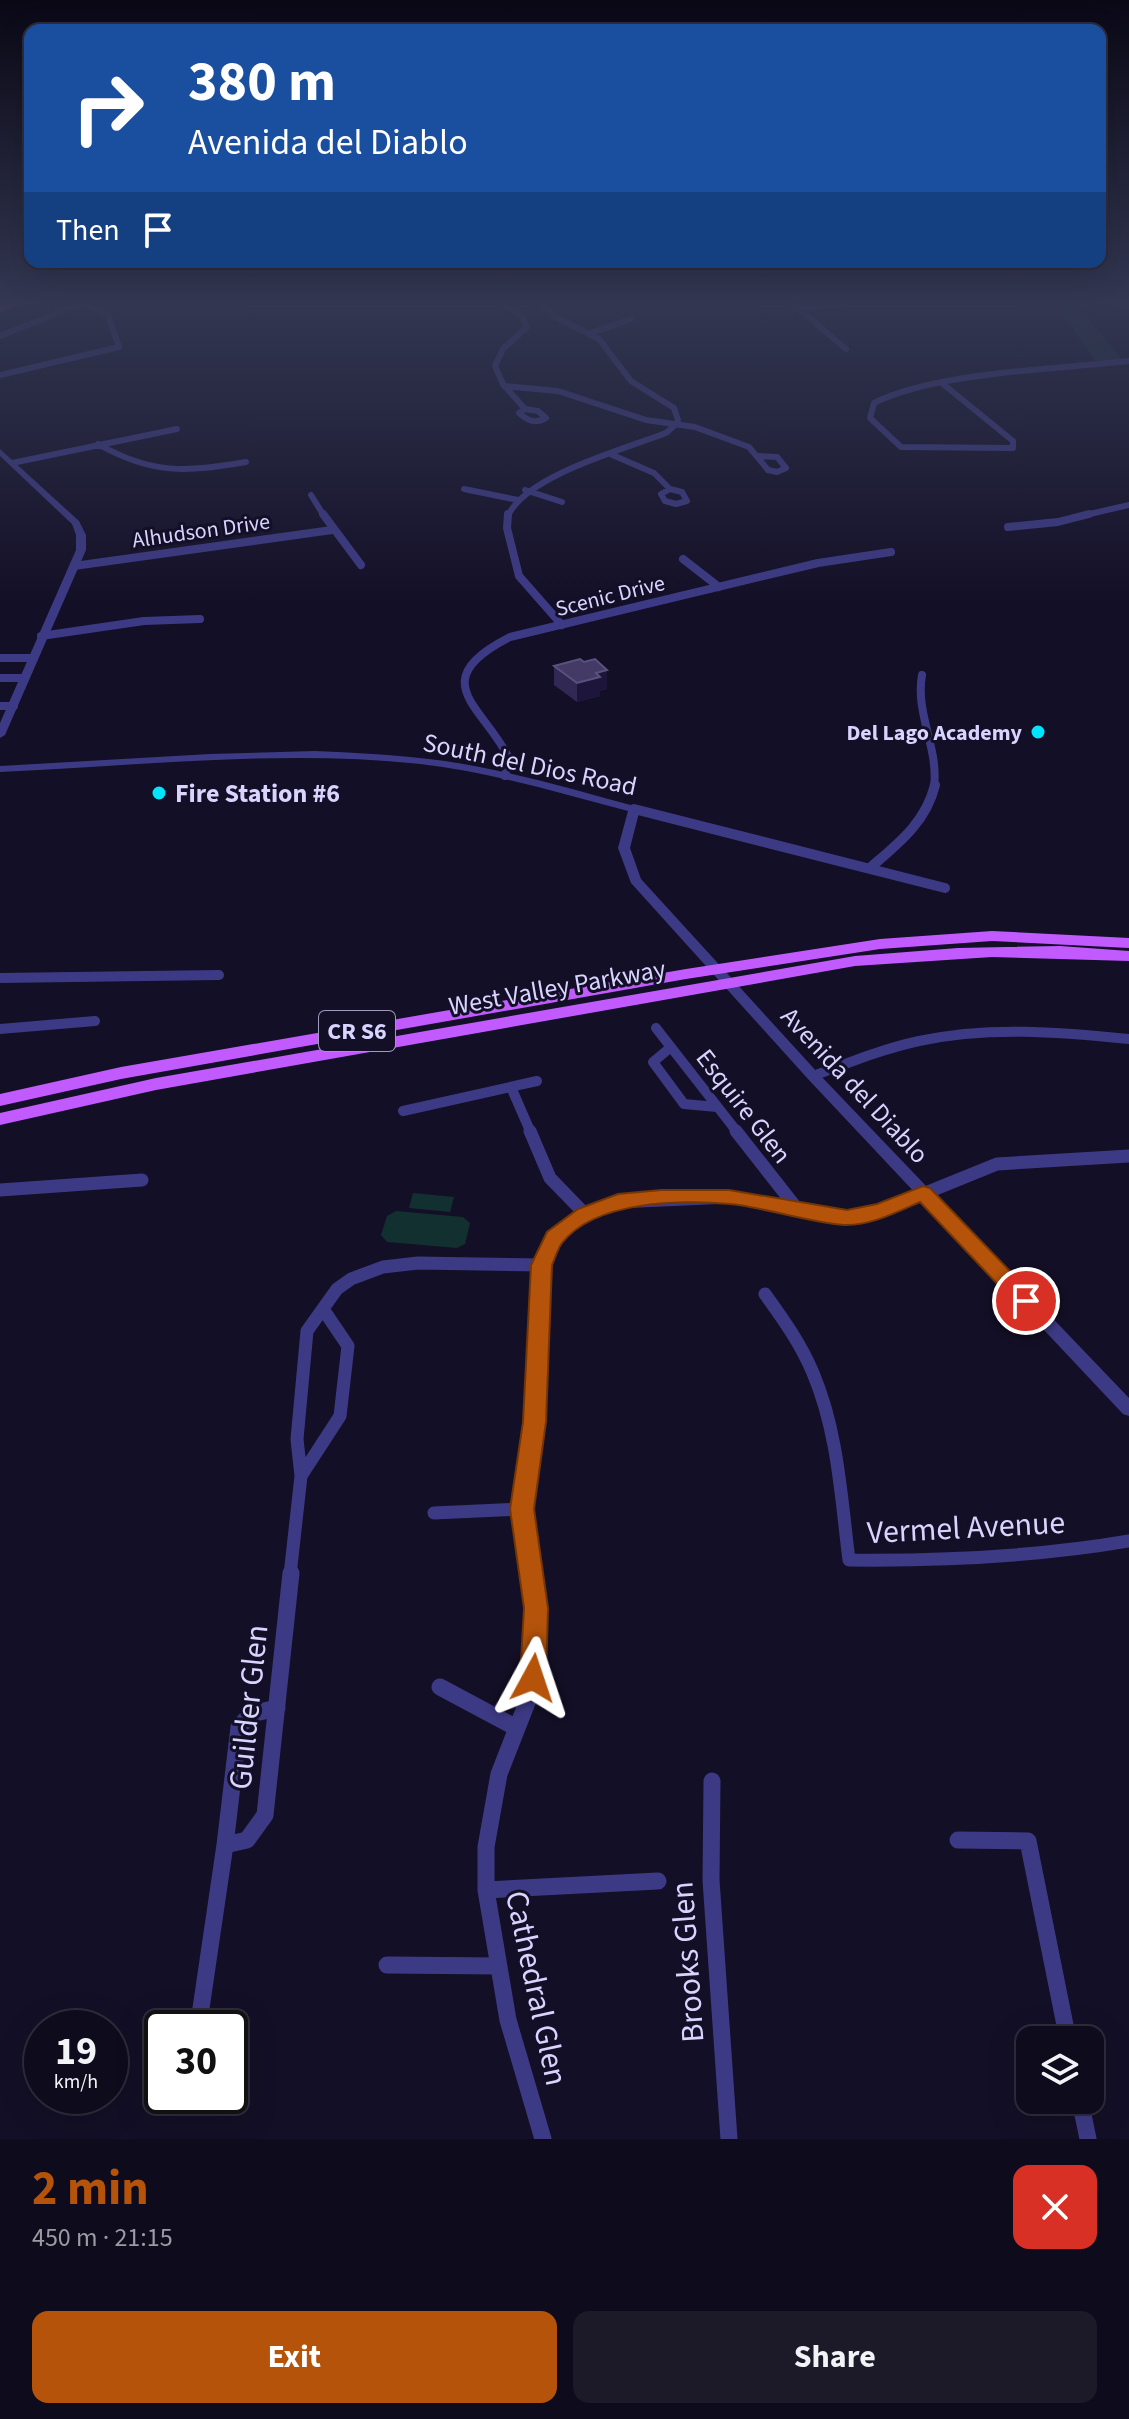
<!DOCTYPE html>
<html lang="en">
<head>
<meta charset="utf-8">
<style>
  :root { --surface:#0e0b1c; --page:#1c1929; --text:#f1f3f6; --muted:#9b9ba3; --line:#2e2b3b; --accent:#b45309 }
  body { margin:0; font-family:"Source Sans 3",sans-serif; background:var(--page); color:var(--text); height:100vh; display:flex; flex-direction:column; font-size:30px; white-space:nowrap }
  * { box-sizing:border-box; margin:0 }
  p { font-size:26px; color:var(--muted) }
  .icon { flex:none; width:44px; height:44px; fill:none; stroke:currentColor; stroke-width:2; stroke-linecap:round; stroke-linejoin:round }
  .map { position:relative; height:2139px; overflow:hidden }
  .drawer { display:flex; flex-direction:column; background:var(--surface); flex:1 }
  .drawer>* { flex:none }
  .top-card { position:absolute; left:24px; top:24px; width:1082px; height:244px; border-radius:16px; box-shadow:0 8px 32px #0002,0 0 0 2px var(--line); background:#1a4fa0; color:#fff; overflow:hidden }
  .tools { position:absolute; left:1016px; top:2026px; display:grid; gap:16px }
  .tools a { display:grid; place-items:center; width:88px; height:88px; border-radius:16px; background:var(--surface); box-shadow:0 8px 32px #0002,0 0 0 2px var(--line); font-size:40px }
  .speed { position:absolute; left:24px; top:2010px; display:flex; gap:16px; font-size:40px; font-weight:700; text-align:center }
  .speed>* { display:grid; place-content:center; width:104px; height:104px; border-radius:50%; background:var(--surface); box-shadow:0 8px 32px #0002,0 0 0 2px var(--line); line-height:1 }
  .speed small { font-size:20px; font-weight:400 }
  .speed .limit { border:4px solid #111; border-radius:12px; background:#fff; color:#111 }
  .pin { position:absolute; display:grid; place-items:center; width:68px; height:68px; color:#fff; margin:-34px; border:4px solid #fff; border-radius:50%; box-shadow:0 2px 8px #0007 }
  .me { position:absolute; width:88px; margin:-44px; rotate:5deg; stroke-linejoin:round; filter:drop-shadow(0 0 6px #0008) }
  .turn { display:flex; align-items:center; gap:28px; height:168px; padding:0 32px; font-size:36px }
  .turn .icon { width:104px; height:104px; stroke-width:2.5 }
  .turn b { display:block; font-size:56px; line-height:68px }
  .then { display:flex; align-items:center; height:76px; padding:0 32px; background:#0003; gap:16px; font-size:30px }
  .round { display:grid; place-items:center; flex:none; width:84px; height:84px; border-radius:16px; background:var(--page) }
  .overview { display:flex; align-items:center; justify-content:space-between; height:136px; padding:0 32px }
  h1 { font-size:48px; font-weight:700; line-height:60px; color:var(--accent) }
  .button { display:flex; gap:16px; margin-top:auto; padding:16px 32px }
  .button a { flex:1; height:92px; border-radius:16px; background:var(--accent); color:#fff; font-size:32px; font-weight:700; line-height:92px; text-align:center }
  .button a+a { background:var(--page); color:var(--text) }
  .map>svg:first-child { display:block }
</style>
</head>
<body>
<div class="map">
<svg width="1129" height="2139" viewBox="0 0 1129 2139">
  <rect width="100%" height="100%" fill="#130f26"/>
  <path fill="#12302f" d="M 1056,304 L 1082,304 L 1091,322 L 1122,360 L 1097,363 Z
    M 413,1193 L 454,1197 L 450,1212 L 409,1208 Z
    M 396,1211 L 463,1217 L 470,1223 L 465,1244 L 457,1248 L 387,1242 L 381,1235 L 387,1216 Z"/>
  <g fill="none" stroke-linecap="round" stroke-linejoin="round">
    <path stroke="#3d3a85" stroke-width="6" d="M 505,304 L 522,316 L 527,327 L 503,349 L 495,366 L 503,384 L 525,409
      M 543,304 L 554,316 L 599,339 L 631,381 L 674,408 L 678,420 L 676,424
      M 793,304 L 846,349
      M 1122,304 L 1129,308
      M 797,308 L 844,304
      M 591,333 L 631,319
      M 0,336 L 80,304
      M 0,375 L 119,347 L 108,315 L 85,304
      M 943,384 L 1013,441 L 1013,448 L 901,447 L 870,418 L 874,403 C 936,372 1058,369 1129,361
      M 504,386 L 558,391 L 646,420 L 695,427 L 749,447 L 768,470 L 777,472 L 786,468 L 777,457 L 759,456
      M 525,409 L 538,411 L 546,418 C 535,424 528,421 519,413 Z
      M 98,444 C 152,475 187,472 246,462
      M 610,454 L 654,473 L 670,489
      M 12,463 L 177,429
      M 464,489 L 518,500
      M 670,489 L 682,492 L 687,501 L 676,504 L 665,501 L 661,494 Z
      M 525,490 L 562,502
      M 311,495 L 324,516
      M 508,516 C 525,476 624,449 666,433 L 676,424
      M 1081,516 L 1129,505"/>
    <path stroke="#3d3a85" stroke-width="8" d="M 323,514 L 361,565
      M 508,514 L 507,528 L 519,576 L 562,625
      M 1008,527 L 1058,522 L 1089,514
      M 683,559 L 719,587
      M 74,566 L 332,530
      M 41,636 L 144,621 L 200,619
      M 0,658 L 34,658
      M 922,675 C 915,714 939,748 934,787
      M 0,678 L 25,678
      M 0,706 L 14,706
      M 505,776 L 509,758 C 482,705 424,681 510,637 L 818,563 L 891,552"/>
    <path stroke="#3d3a85" stroke-width="10" d="M 634,809 L 945,888
      M 871,867 C 899,843 926,822 935,785
      M 0,978 L 219,975
      M 656,1028 L 738,1133
      M 0,1029 L 95,1021
      M 671,1047 L 653,1062 L 684,1104 L 717,1107
      M 813,1076 C 848,1063 882,1049 919,1041 C 988,1026 1059,1032 1129,1039
      M 511,1087 L 531,1133
      M 403,1111 L 537,1081"/>
    <path stroke="#3d3a85" stroke-width="13" d="M 530,1131 L 550,1178 L 585,1214
      M 736,1131 L 798,1210
      M 0,1190 L 142,1180
      M 765,1294 C 783,1319 801,1344 813,1373 C 838,1432 841,1497 849,1560 C 943,1561 1036,1557 1129,1541
      M 301,1476 L 340,1416 L 348,1346 L 323,1309
      M 434,1513 L 522,1509
      M 290,1575 L 301,1476 L 297,1439 L 307,1331 L 337,1289 L 351,1279 L 383,1267 L 418,1263 L 542,1265
      M 531,1575 L 522,1509 L 535,1422 L 542,1265 L 554,1238 L 585,1214 L 618,1202 L 729,1197 L 847,1218 L 881,1211 L 997,1164 L 1129,1156"/>
    <path stroke="#3d3a85" stroke-width="17" d="M 531,1573 L 536,1608 L 536,1660 L 530,1695 L 499,1774 L 486,1847 L 486,1890 L 508,2020 L 543,2139
      M 440,1687 L 515,1727
      M 712,1781 L 711,1880 L 729,2139
      M 958,1840 L 1028,1841 L 1068,2040
      M 225,1845 L 239,1727 L 251,1714 L 277,1708
      M 486,1890 L 658,1881
      M 387,1965 L 498,1966
      M 200,2015 L 225,1845 L 247,1840 L 265,1815 L 291,1573
      M 1080,2100 L 1088,2139"/>
    <path fill="#3d3a85" fill-rule="evenodd" d="M 0,449 L 79,521 L 86,535 L 86,550 L 5,735 L 0,738 L 0,723 L 76,550 L 76,535 L 72,524 L 0,456 Z
      M 315,751 C 359,753 402,755 445,761 C 511,771 574,790 638,807 L 640,809 L 630,848 L 641,879 L 818,1073 L 1129,1398 L 1129,1416 L 1123,1414 L 808,1079 L 631,883 L 618,848 L 628,811 C 559,793 491,772 420,764 C 280,749 140,766 0,772 L 0,766 L 210,754 Z"/>
    <path fill="#c25bff" fill-rule="evenodd" d="M 992,931 L 1129,938 L 1129,948 L 992,941 L 880,949 L 686,979 L 306,1046 L 121,1079 L 0,1106 L 0,1094 L 121,1067 L 686,969 L 880,939 Z
      M 1060,946 L 1129,951 L 1129,961 L 992,957 L 855,966 L 156,1090 L 0,1125 L 0,1113 L 156,1078 L 855,956 L 958,948 Z"/>
    <path fill="#ff4fa3" fill-rule="evenodd" d="M 5,304 L 19,304 L 0,312 L 0,306 Z"/>
  </g>
  <path fill="#312854" d="M 554,666 L 607,689 L 600,691 L 600,696 L 577,702 L 554,685 Z"/>
  <path fill="#1d163a" d="M 607,670 L 607,689 L 600,691 L 600,696 L 577,702 L 577,683 L 596,673 Z"/>
  <path fill="#433a66" stroke="#5a527e" stroke-width="2" d="M 580,659 L 584,662 L 595,659 L 607,670 L 596,673 L 600,677 L 577,683 L 554,666 Z"/>
  <linearGradient id="sky" x2="0" y2="1"><stop stop-color="#0a0815"/><stop offset="0.5" stop-color="#333752"/><stop offset="1" stop-color="#333752" stop-opacity="0"/></linearGradient>
  <rect width="1129" height="603" fill="url(#sky)"/>
  <path fill="#b45309" stroke="#753606" stroke-width="2" d="M 923,1186 L 930,1188 L 1033,1295 L 1036,1301 L 1033,1307 L 1019,1307 L 920,1202 C 897,1212 870,1226 844,1225 C 806,1222 768,1208 730,1204 C 681,1200 596,1200 562,1243 C 558,1248 555,1258 552,1265 L 546,1422 L 534,1509 L 548,1608 L 546,1678 L 542,1686 L 533,1690 L 524,1686 L 520,1678 L 524,1608 L 510,1509 L 523,1422 L 531,1265 L 547,1232 L 578,1209 L 618,1194 L 661,1190 L 729,1190 L 847,1210 L 877,1204 Z"/>
  <g fill="#00e5ff" stroke="#130f26" stroke-width="3">
    <circle cx="1038" cy="732" r="8"/>
    <circle cx="159" cy="793" r="8"/>
  </g>
  <g text-anchor="middle" stroke-width="6" stroke-linejoin="round" paint-order="stroke">
    <g font-size="22" fill="#d9d4ff" stroke="#130f26">
      <text transform="translate(201 530) rotate(-8)" y="8">Alhudson Drive</text>
      <text transform="translate(610 595) rotate(-14)" y="8">Scenic Drive</text>
    </g>
    <g font-size="22" font-weight="bold" fill="#d9d4ff" stroke="#130f26" text-anchor="end">
      <text x="1022" y="740">Del Lago Academy</text>
    </g>
    <rect fill="#130f26" stroke="#9e99be" stroke-width="2" x="319" y="1011" width="76" height="40" rx="6"/>
    <g font-size="24" font-weight="bold" fill="#d9d4ff">
      <text x="357" y="1039">CR S6</text>
    </g>
    <g font-size="26" fill="#d9d4ff" stroke="#130f26">
      <text transform="translate(530 764) rotate(12)" y="9">South del Dios Road</text>
      <text transform="translate(557 987) rotate(-10)" y="9">West Valley Parkway</text>
      <text transform="translate(855 1085) rotate(47)" y="9">Avenida del Diablo</text>
      <text transform="translate(744 1106) rotate(52)" y="9">Esquire Glen</text>
    </g>
    <g font-size="26" font-weight="bold" fill="#d9d4ff" stroke="#130f26" text-anchor="start">
      <text x="175" y="802">Fire Station #6</text>
    </g>
    <g font-size="32" fill="#d9d4ff" stroke="#130f26">
      <text transform="translate(966 1527) rotate(-3)" y="11">Vermel Avenue</text>
      <text transform="translate(248 1707) rotate(-84)" y="11">Guilder Glen</text>
      <text transform="translate(687 1962) rotate(-94)" y="11">Brooks Glen</text>
      <text transform="translate(537 1988) rotate(78)" y="11">Cathedral Glen</text>
    </g>
  </g>
</svg>
<div class="tools">
<a><svg class="icon" aria-label="layers" viewBox="0 0 24 24"><path d="M12 4l9 5-9 5-9-5zM3 14l9 5 9-5"/></svg></a>
</div>
<div class="speed"><div>19<small>km/h</small></div><div class="limit">30</div></div>
<div class="pin" style="left:1026px;top:1301px;background:#d93025"><svg class="icon" aria-label="arrive" viewBox="0 0 24 24"><path d="M6 21V4h12l-3 4 3 4H6"/></svg></div>
<svg class="me" style="left:533px;top:1678px" viewBox="-20 -20 40 40"><path d="M0-17L14 15 0 8-14 15z" fill="#b45309" stroke="#fff" stroke-width="4"/></svg>
<div class="top-card">
<div class="turn"><svg class="icon" aria-label="right" viewBox="0 0 24 24"><path d="M7 20v-9h11M14 6l5 5-5 5"/></svg><div><b>380 m</b>Avenida del Diablo</div></div>
<div class="then">Then<svg class="icon" aria-label="arrive" viewBox="0 0 24 24"><path d="M6 21V4h12l-3 4 3 4H6"/></svg></div>
</div>
</div>
<section class="drawer">
<div class="overview"><div><h1>2 min</h1><p>450 m · 21:15</p></div><a class="round" style="background:#d93025;color:#fff"><svg class="icon" aria-label="close" viewBox="0 0 24 24"><path d="M6 6l12 12M18 6L6 18"/></svg></a></div>
<div class="button"><a>Exit</a><a>Share</a></div>
</section>
</body>
</html>
